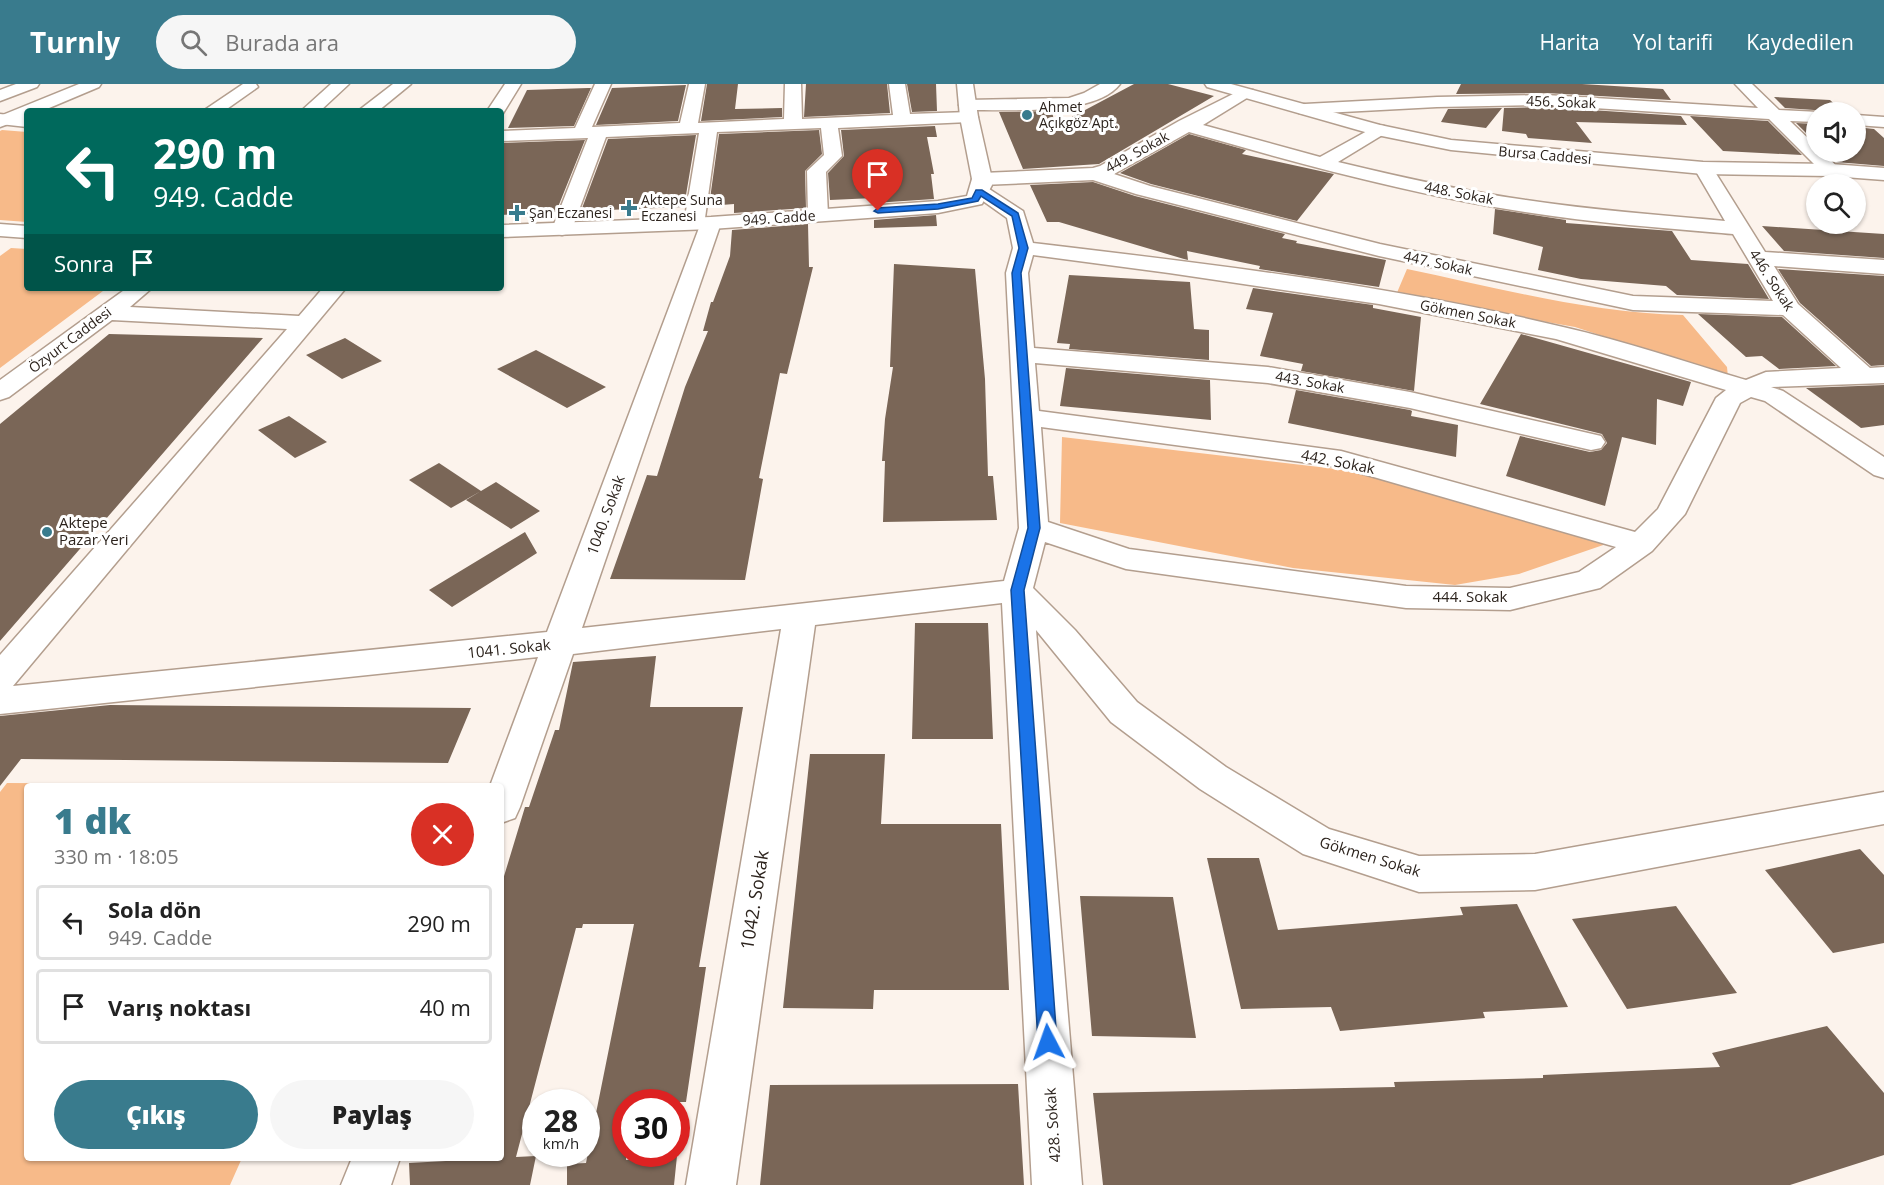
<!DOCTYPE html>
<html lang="tr">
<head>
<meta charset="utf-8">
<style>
  :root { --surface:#fff; --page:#f6f6f6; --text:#222; --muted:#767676; --line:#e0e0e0; --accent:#397b8d }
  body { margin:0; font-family:"Open Sans",sans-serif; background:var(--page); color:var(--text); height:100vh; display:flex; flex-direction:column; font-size:22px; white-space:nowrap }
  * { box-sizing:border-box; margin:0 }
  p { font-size:20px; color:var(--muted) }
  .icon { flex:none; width:33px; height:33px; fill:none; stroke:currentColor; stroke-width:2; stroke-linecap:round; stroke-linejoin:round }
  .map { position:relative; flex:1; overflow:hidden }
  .panel { position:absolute; left:24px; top:699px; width:480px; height:378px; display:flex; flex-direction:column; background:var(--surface); border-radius:6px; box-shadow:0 2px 4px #0004 }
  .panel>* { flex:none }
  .hud { position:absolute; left:24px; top:24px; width:480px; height:183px; border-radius:6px; box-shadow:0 2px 4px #0004; background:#00695c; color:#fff; overflow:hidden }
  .tools { position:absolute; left:1806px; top:18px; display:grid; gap:12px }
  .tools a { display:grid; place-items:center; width:60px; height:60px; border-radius:50%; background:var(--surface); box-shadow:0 2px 4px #0004; font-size:30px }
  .speed { position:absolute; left:522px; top:1005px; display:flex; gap:12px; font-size:30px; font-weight:700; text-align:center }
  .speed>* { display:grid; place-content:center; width:78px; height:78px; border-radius:50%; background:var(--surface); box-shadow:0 2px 4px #0004; line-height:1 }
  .speed small { font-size:15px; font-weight:400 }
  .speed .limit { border:9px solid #d22; background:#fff; color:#111 }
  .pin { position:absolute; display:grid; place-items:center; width:51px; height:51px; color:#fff; margin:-62px -26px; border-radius:50% 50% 50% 0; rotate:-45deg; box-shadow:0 0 6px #0007 }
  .pin .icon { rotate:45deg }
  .me { position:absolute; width:66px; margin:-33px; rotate:356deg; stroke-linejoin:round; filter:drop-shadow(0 0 4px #0008) }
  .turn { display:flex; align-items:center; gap:21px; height:126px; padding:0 30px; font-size:27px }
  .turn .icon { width:78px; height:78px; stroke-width:2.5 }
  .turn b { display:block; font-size:42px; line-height:51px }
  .then { display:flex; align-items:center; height:57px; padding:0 30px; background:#0003; gap:12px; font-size:22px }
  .round { display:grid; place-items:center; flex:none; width:63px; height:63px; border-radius:32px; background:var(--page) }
  .overview { display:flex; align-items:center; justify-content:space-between; height:102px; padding:0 30px }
  h1 { font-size:36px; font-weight:800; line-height:45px; color:var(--accent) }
  .action { display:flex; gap:12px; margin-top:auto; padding:12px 30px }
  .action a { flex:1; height:69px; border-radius:36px; background:var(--accent); color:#fff; font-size:24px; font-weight:800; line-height:69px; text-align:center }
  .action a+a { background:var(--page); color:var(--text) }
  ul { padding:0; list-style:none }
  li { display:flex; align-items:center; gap:18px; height:75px; margin:0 12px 9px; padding:0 18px; border:3px solid var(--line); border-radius:6px }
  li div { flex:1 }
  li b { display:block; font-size:22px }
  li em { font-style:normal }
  header { display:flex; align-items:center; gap:36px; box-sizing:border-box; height:84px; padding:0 30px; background:var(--accent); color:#fff }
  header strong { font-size:28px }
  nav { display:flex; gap:33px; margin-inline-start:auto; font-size:21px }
  .search { width:420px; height:54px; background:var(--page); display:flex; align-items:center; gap:15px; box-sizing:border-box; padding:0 21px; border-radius:33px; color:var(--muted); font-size:22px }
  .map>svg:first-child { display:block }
</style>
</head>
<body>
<header>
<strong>Turnly</strong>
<div class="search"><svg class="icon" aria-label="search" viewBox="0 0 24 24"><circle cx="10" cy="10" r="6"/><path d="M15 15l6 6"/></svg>Burada ara</div>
<nav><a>Harita</a><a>Yol tarifi</a><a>Kaydedilen</a></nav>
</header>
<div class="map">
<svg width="1884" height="1101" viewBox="0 0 1884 1101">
  <rect width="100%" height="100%" fill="#fcf3ec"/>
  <path fill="#f7ba89" d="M 2,46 L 27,48 L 27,138 L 0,136 L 0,47 Z
    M 11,164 L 27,165 L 27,204 L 107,204 L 0,284 L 0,172 Z
    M 1407,185 C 1498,204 1590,229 1683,231 L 1727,283 L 1728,293 L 1575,243 L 1396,211 Z
    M 1062,353 L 1362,388 L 1612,458 L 1519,490 L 1455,501 L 1293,484 L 1060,439 Z
    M 7,699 L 406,701 L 27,702 L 27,1074 L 242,1074 L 230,1101 L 0,1101 L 0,708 Z"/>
  <path fill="#7a6657" d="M 707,0 L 738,0 L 735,25 L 782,24 L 782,33 L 701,37 Z
    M 806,0 L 887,0 L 890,29 L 804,33 Z
    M 907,0 L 936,0 L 937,27 L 912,28 Z
    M 1134,0 L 1168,0 L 1214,12 L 1099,80 L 1023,85 L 999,28 L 1052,27 L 1055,42 Z
    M 1461,0 L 1582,0 L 1663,5 L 1671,16 L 1546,9 L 1456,10 Z
    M 686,1 L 678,37 L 596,41 L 612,4 Z
    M 588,4 L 591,4 L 574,42 L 508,44 L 527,6 Z
    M 1774,13 L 1830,16 L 1843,28 L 1785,24 Z
    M 1546,23 L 1681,32 L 1687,41 L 1576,38 L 1592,59 L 1528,54 L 1526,50 L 1502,47 L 1504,24 Z
    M 1502,24 L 1486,44 L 1441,38 L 1448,25 Z
    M 1690,32 L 1768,37 L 1802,71 L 1723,67 Z
    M 1796,39 L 1816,40 L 1816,59 Z
    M 935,42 L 937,53 L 927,53 L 934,90 L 931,90 L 934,115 L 874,119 L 874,114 L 830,116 L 828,89 L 844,72 L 841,46 Z
    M 1856,43 L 1874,45 L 1884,54 L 1884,82 L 1836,78 L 1826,68 L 1856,68 Z
    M 819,46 L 822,70 L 805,87 L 806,124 L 734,129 L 734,120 L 709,122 L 719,50 Z
    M 1189,50 L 1246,66 L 1242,70 L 1334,90 L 1297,137 L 1151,100 L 1120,89 Z
    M 696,51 L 684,123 L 581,127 L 608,55 Z
    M 585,56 L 556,128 L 501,131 L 501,59 Z
    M 1093,98 L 1135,112 L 1285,150 L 1282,154 L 1297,157 L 1296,159 L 1386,176 L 1379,203 L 1259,185 L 1260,182 L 1187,167 L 1188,176 L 1184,175 L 1059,138 L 1047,138 L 1030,101 Z
    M 1495,125 L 1566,136 L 1566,139 L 1672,147 L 1691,176 L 1748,180 L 1769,215 L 1677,211 L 1666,202 L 1581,195 L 1538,186 L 1543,163 L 1493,150 Z
    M 936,131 L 937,142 L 874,144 L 874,136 Z
    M 808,140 L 809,183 L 813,183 L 787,290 L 780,289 L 759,394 L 763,395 L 745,496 L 610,495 L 647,391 L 657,392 L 685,303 L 708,247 L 703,247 L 711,218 L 713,218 L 730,172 L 732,146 Z
    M 1762,142 L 1884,150 L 1884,174 L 1784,167 Z
    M 894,180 L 975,185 L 985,295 L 988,392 L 993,392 L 997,436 L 883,438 L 885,377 L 882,377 L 885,335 L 893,283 L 890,283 Z
    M 1778,185 L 1884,192 L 1884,281 L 1871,282 L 1800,219 Z
    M 1069,191 L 1190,198 L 1194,245 L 1209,246 L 1209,276 L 1069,265 L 1070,260 L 1057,259 Z
    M 1253,204 L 1373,221 L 1373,224 L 1421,233 L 1414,307 L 1301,287 L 1303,280 L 1260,272 L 1273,229 L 1246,225 Z
    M 1698,230 L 1782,233 L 1836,282 L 1779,285 L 1762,272 L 1746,273 Z
    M 109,250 L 263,254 L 0,557 L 0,340 Z
    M 1521,250 L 1691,298 L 1683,322 L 1657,315 L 1656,361 L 1622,353 L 1605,422 L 1506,392 L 1520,352 L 1590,368 L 1601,366 L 1607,359 L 1602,350 L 1480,320 Z
    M 345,254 L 382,277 L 342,295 L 306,271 Z
    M 536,266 L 606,303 L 567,324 L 497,285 Z
    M 1066,284 L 1210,296 L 1211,336 L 1060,322 Z
    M 1884,301 L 1884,341 L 1861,344 L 1806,304 Z
    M 1296,306 L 1410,326 L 1412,327 L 1411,332 L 1458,341 L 1456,373 L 1288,339 Z
    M 289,332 L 327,358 L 295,374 L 258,346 Z
    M 439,379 L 481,407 L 451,424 L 409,396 Z
    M 496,398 L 540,427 L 511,445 L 466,416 Z
    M 525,448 L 537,469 L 452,523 L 429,506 Z
    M 915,539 L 988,539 L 993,655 L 912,655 Z
    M 656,572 L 650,623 L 743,623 L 699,883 L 706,883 L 686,1018 L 626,1018 L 626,1076 L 677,1072 L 674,1101 L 567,1101 L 567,1080 L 586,1079 L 634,840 L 583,840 L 582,844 L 576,844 L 516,1073 L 536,1072 L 530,1101 L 410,1101 L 409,1079 L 501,1074 L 501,802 L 525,723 L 529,723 L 555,646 L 559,646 L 573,578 Z
    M 110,621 L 471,624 L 448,679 L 21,675 L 0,702 L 0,632 Z
    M 810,670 L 885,670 L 881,740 L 1001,740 L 1009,906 L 874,906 L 873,925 L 783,924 Z
    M 1860,765 L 1884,791 L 1884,859 L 1833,869 L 1765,786 Z
    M 1207,774 L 1259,774 L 1278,846 L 1463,831 L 1460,823 L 1517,820 L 1568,923 L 1483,928 L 1485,934 L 1340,947 L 1331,923 L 1241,925 Z
    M 1080,812 L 1173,813 L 1196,954 L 1092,952 Z
    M 1676,822 L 1737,909 L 1627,925 L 1572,835 Z
    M 1827,942 L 1884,1009 L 1884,1071 L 1790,1101 L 1103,1101 L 1093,1009 L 1395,1003 L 1394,998 L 1543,994 L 1543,991 L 1720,983 L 1712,969 Z
    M 1018,1000 L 1024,1101 L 760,1101 L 770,1001 Z"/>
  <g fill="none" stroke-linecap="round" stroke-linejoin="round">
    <g stroke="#b39e8e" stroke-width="3">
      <path id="minor" d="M 16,0 L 39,0 L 37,3 L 0,17 L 0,6 Z
        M 243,0 L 256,0 L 258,3 L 224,27 L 203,27 Z
        M 331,0 L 349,0 L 320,27 L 301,27 Z
        M 393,0 L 411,0 L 378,27 L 358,27 Z
        M 505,0 L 521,0 L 502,31 L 501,27 L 487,27 Z
        M 595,0 L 611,0 L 592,43 L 680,39 L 689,0 L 705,0 L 698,39 L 784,35 L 785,0 L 801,0 L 802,35 L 893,31 L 889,0 L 905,0 L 910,30 L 969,28 L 975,29 L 978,33 L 975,37 L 969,38 L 838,44 L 842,72 L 826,88 L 828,131 L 825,135 L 811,135 L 808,131 L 807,87 L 824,71 L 821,44 L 717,48 L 705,134 L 718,135 L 721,139 L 582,544 L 1004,497 L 1019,444 L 1006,189 L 1013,164 L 1007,134 L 969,107 L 972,103 L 986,103 L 1023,127 L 1033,159 C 1210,180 1390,201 1563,243 C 1625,257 1685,278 1746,296 L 1766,288 L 1841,284 L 1783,231 L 1633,226 L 1379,172 L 1136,110 L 1093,96 L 982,101 L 975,99 L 972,95 L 975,91 L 982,89 L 1093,84 L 1100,82 L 1179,37 L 1241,6 L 1253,6 L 1255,9 L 1203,41 L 1320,73 L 1378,41 L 1384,42 L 1387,46 L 1384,50 L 1338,78 C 1400,93 1462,107 1526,116 C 1592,126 1658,131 1725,137 L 1694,84 L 1696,80 L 1710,80 L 1765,168 L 1884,176 L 1884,190 L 1774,182 L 1798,220 L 1870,284 L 1884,283 L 1884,299 L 1771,303 L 1783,307 L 1884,373 L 1884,394 L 1874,391 L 1765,317 L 1751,313 L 1740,319 L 1685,430 L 1652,467 L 1600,504 L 1510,526 L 1406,524 L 1126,485 L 1045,458 L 1033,504 L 1075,546 L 1137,618 L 1226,683 L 1329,745 L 1419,772 L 1535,770 L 1884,708 L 1884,740 L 1535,806 L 1419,808 L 1303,770 L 1200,705 L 1111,638 L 1036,546 L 1082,1101 L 1032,1101 L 1002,519 L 815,541 L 736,1101 L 686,1101 L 781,545 L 573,570 L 520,723 L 515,734 L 501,739 L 501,702 L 490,702 L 538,573 L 0,630 L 0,571 L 287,245 L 112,236 L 9,313 L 0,316 L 0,296 L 127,204 L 152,204 L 130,223 L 299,232 L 323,204 L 346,204 L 13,602 L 547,548 L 699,144 L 687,143 L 684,139 L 699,49 L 606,53 L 572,145 L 569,149 L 562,151 L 555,149 L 552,145 L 588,54 L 501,57 L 501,47 L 575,44 ZM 1189,48 C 1300,80 1410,110 1525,128 C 1594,139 1663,144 1733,150 L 1773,217 L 1633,212 L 1380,160 L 1150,102 L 1114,90 ZM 1033,171 L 1169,189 L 1379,220 L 1556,255 L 1726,306 L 1716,314 L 1658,425 L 1635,448 L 1341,367 L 1039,327 L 1035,279 L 1268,299 L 1410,324 L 1591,366 L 1601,364 L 1605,358 L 1601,352 L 1410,308 L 1268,283 L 1034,264 L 1028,189 ZM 1041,343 L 1339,383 L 1616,463 L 1579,488 L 1510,504 L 1406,502 L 1129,465 L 1048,438 Z
        M 1100,0 L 1120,0 C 1095,33 1006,25 967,26 L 959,21 L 967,16 L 1069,14 L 1084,9 Z
        M 1735,0 L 1752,0 L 1779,26 L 1819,28 L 1816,28 L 1816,38 L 1790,37 L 1816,62 L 1816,68 L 1823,68 L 1840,86 L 1838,90 L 1824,90 L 1769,35 L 1546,21 L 1437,23 L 1305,30 L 1299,29 L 1297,25 L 1299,21 L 1305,20 L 1437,13 L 1546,11 L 1758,24 Z
        M 0,30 L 27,33 L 27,43 L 0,40 Z
        M 1856,31 L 1884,33 L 1884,43 L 1856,41 Z
        M 352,1074 L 400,1074 L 391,1101 L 341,1101 Z"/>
    </g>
    <g stroke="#b39e8e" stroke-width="3">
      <path id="tertiary" d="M 79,0 L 101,0 L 99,3 L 42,27 L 27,27 L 27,33 L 0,43 L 0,32 Z
        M 957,0 L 973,0 L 978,33 L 992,95 L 992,101 L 982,120 L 938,129 L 711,145 L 501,153 L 501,141 L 711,133 L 938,117 L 967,112 L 972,95 L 960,33 Z
        M 1205,0 L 1231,0 L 1380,41 L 1451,56 L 1703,78 L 1831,80 L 1884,84 L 1884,96 L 1831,92 L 1703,90 L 1451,66 L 1372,50 L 1207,3 Z
        M 0,140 L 27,142 L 27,154 L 0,152 Z"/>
    </g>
    <use href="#minor" fill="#fff" fill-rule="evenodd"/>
    <use href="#tertiary" fill="#fff" fill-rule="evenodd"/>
  </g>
  <path fill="#1a73e8" stroke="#114b97" stroke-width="1.5" d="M 976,106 L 982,106 L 1018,129 L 1028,164 L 1021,189 L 1040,444 L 1024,506 L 1057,958 L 1054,965 L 1048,968 L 1041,965 L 1038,958 L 1011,506 L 1028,444 L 1012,189 L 1019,164 L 1012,132 L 981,112 L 978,117 L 938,125 L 878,129 L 874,127 L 878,124 L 938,120 L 972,114 Z"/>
  <g fill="#397b8d" stroke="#fff" stroke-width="2">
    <circle cx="1027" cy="31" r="6"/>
    <path d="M626 115h6v6h6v6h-6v6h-6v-6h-6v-6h6z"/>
    <path d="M514 120h6v6h6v6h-6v6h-6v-6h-6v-6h6z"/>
    <circle cx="47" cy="448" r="6"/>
  </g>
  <g text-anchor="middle" stroke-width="6" stroke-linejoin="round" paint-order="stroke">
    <g font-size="14" fill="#2c231d" stroke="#fff">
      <text transform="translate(1561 18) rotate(2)" y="5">456. Sokak</text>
      <text transform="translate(1137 68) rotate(-29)" y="5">449. Sokak</text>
      <text transform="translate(1545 71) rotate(5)" y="5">Bursa Caddesi</text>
      <text transform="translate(1459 109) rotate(11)" y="5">448. Sokak</text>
      <text transform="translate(779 134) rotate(-4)" y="5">949. Cadde</text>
      <text transform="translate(1438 179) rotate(12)" y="5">447. Sokak</text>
      <text transform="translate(1772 196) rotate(57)" y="5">446. Sokak</text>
      <text transform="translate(1468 230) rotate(11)" y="5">Gökmen Sokak</text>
      <text transform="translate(70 256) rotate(-37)" y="5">Özyurt Caddesi</text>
      <text transform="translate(1310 298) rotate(10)" y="5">443. Sokak</text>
    </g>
    <g font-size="14" fill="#2c231d" stroke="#fff" text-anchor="start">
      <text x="1039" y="28">Ahmet<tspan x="1039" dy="16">Açıkgöz Apt.</tspan></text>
      <text x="641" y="121">Aktepe Suna<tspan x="641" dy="16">Eczanesi</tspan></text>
      <text x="529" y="134">Şan Eczanesi</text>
    </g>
    <g font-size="15" fill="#2c231d" stroke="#fff">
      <text transform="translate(1338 378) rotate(11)" y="5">442. Sokak</text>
      <text transform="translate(606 431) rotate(-70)" y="5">1040. Sokak</text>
      <text x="1470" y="518">444. Sokak</text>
      <text transform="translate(509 565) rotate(-6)" y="5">1041. Sokak</text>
      <text transform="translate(1370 773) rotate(17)" y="5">Gökmen Sokak</text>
      <text transform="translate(1053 1041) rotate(-94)" y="5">428. Sokak</text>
    </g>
    <g font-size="15" fill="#2c231d" stroke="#fff" text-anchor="start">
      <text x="59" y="444">Aktepe<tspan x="59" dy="17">Pazar Yeri</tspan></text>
    </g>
    <g font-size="18" fill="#2c231d" stroke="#fff">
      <text transform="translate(755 816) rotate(-81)" y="6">1042. Sokak</text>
    </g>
  </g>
</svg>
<div class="tools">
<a><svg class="icon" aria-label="sound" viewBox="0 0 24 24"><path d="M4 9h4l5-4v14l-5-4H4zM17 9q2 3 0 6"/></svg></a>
<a><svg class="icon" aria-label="search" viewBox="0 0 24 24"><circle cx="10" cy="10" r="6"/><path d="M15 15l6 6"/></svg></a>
</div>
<div class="speed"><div>28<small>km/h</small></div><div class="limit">30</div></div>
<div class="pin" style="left:878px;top:127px;background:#d93025"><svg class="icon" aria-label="arrive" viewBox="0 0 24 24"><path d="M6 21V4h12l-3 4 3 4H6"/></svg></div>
<svg class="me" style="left:1048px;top:958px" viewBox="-20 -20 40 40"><path d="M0-17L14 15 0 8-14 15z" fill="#1a73e8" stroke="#fff" stroke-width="4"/></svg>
<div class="hud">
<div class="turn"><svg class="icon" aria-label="left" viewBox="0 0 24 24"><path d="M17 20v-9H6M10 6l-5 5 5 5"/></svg><div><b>290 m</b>949. Cadde</div></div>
<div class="then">Sonra<svg class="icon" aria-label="arrive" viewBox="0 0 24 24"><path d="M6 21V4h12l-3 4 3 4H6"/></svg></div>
</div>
<section class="panel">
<div class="overview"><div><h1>1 dk</h1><p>330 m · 18:05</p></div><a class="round" style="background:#d93025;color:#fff"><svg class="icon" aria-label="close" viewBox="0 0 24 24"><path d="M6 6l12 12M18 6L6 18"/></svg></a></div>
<ul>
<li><svg class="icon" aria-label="left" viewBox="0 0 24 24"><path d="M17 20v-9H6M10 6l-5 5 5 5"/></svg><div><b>Sola dön</b><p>949. Cadde</p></div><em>290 m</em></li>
<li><svg class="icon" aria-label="arrive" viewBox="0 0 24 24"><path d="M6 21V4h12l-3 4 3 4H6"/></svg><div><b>Varış noktası</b></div><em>40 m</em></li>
</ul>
<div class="action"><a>Çıkış</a><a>Paylaş</a></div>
</section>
</div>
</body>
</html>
